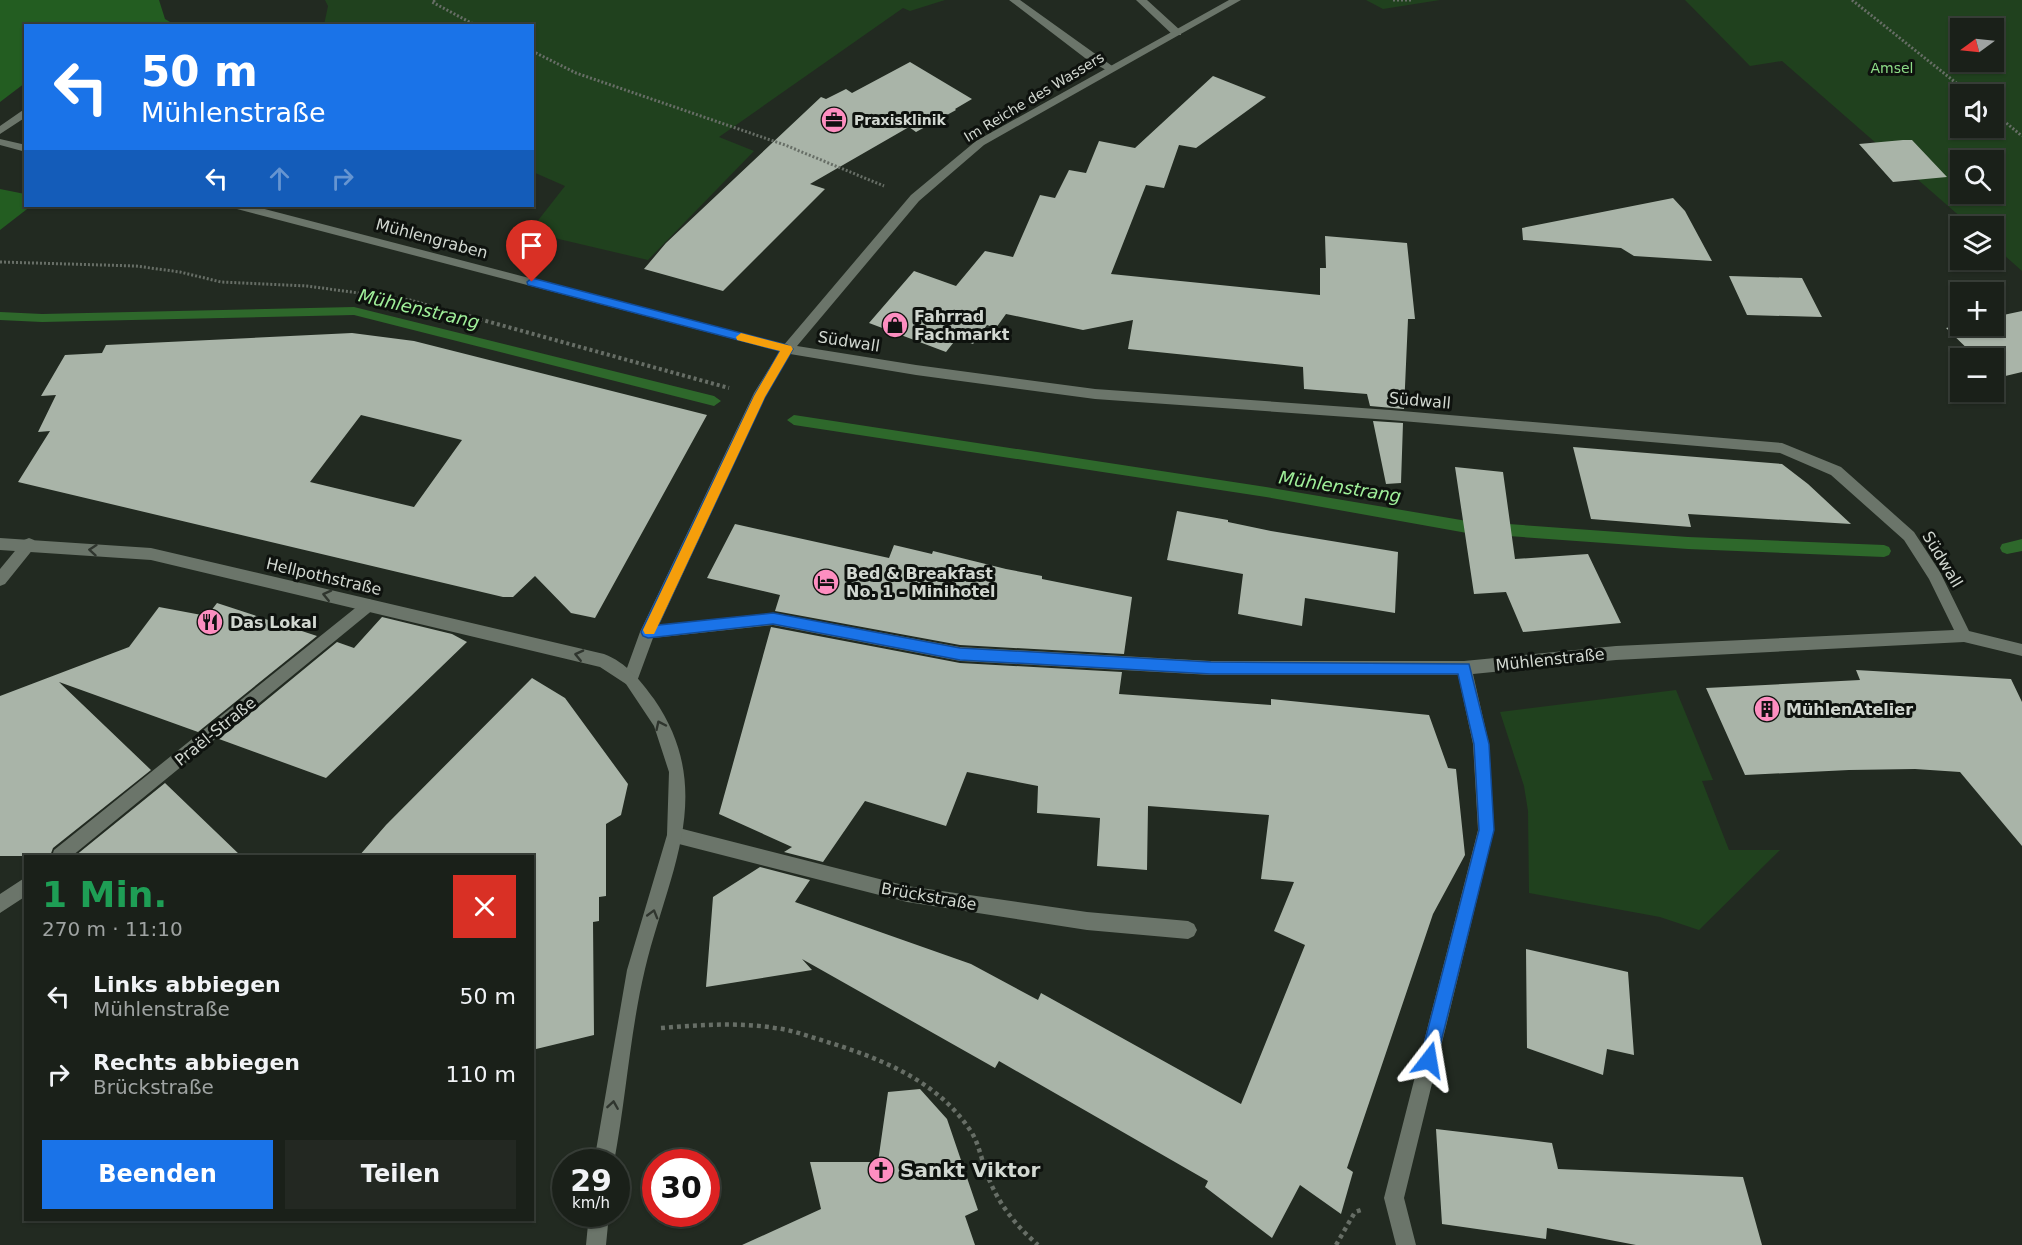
<!DOCTYPE html>
<html lang="de">
<head>
<meta charset="utf-8">
<style>
  :root { --surface:#1a2019; --page:#232822; --text:#f1f3f6; --muted:#9fa3a2; --line:#383e38; --accent:#1a73e8 }
  body { margin:0; font-family:"DejaVu Sans",sans-serif; background:var(--page); color:var(--text); height:100vh; display:flex; flex-direction:column; font-size:22px; white-space:nowrap }
  * { box-sizing:border-box; margin:0 }
  p { font-size:20px; color:var(--muted) }
  .icon { flex:none; width:33px; height:33px; fill:none; stroke:currentColor; stroke-width:2; stroke-linecap:round; stroke-linejoin:round }
  .map { position:relative; flex:1; overflow:hidden }
  .side { position:absolute; left:24px; top:855px; width:510px; height:366px; display:flex; flex-direction:column; background:var(--surface); border-radius:0px; box-shadow:0 2px 4px #0004,0 0 0 2px var(--line) }
  .side>* { flex:none }
  .hud { position:absolute; left:24px; top:24px; width:510px; height:183px; border-radius:0px; box-shadow:0 2px 4px #0004,0 0 0 2px var(--line); background:#1a73e8; color:#fff; overflow:hidden }
  .needle { width:39px; rotate:255deg }
  .tools { position:absolute; left:1950px; top:18px; display:grid; gap:12px }
  .tools a { display:grid; place-items:center; width:54px; height:54px; border-radius:0px; background:var(--surface); box-shadow:0 2px 4px #0004,0 0 0 2px var(--line); font-size:30px }
  .speed { position:absolute; left:552px; top:1149px; display:flex; gap:12px; font-size:30px; font-weight:700; text-align:center }
  .speed>* { display:grid; place-content:center; width:78px; height:78px; border-radius:50%; background:var(--surface); box-shadow:0 2px 4px #0004,0 0 0 2px var(--line); line-height:1 }
  .speed small { font-size:15px; font-weight:400 }
  .speed .limit { border:9px solid #d22; background:#fff; color:#111 }
  .pin { position:absolute; display:grid; place-items:center; width:51px; height:51px; color:#fff; margin:-62px -26px; border-radius:50% 50% 50% 0; rotate:-45deg; box-shadow:0 0 6px #0007 }
  .pin .icon { rotate:45deg }
  .me { position:absolute; width:66px; margin:-33px; rotate:14deg; stroke-linejoin:round; filter:drop-shadow(0 0 4px #0008) }
  .turn { display:flex; align-items:center; gap:21px; height:126px; padding:0 18px; font-size:27px }
  .turn .icon { width:78px; height:78px; stroke-width:2.5 }
  .turn b { display:block; font-size:42px; line-height:51px }
  .lanes { display:flex; align-items:center; height:57px; padding:0 18px; background:#0003; justify-content:center; gap:30px; direction:ltr }
  .lanes .off { opacity:.35 }
  .round { display:grid; place-items:center; flex:none; width:63px; height:63px; border-radius:0px; background:var(--page) }
  .summary { display:flex; align-items:center; justify-content:space-between; height:102px; padding:0 18px }
  h1 { font-size:36px; font-weight:800; line-height:45px; color:#1e9e55 }
  .primary-button { display:flex; gap:12px; margin-top:auto; padding:12px 18px }
  .primary-button a { flex:1; height:69px; border-radius:0px; background:var(--accent); color:#fff; font-size:24px; font-weight:800; line-height:69px; text-align:center }
  .primary-button a+a { background:var(--page); color:var(--text) }
  ul { padding:0; list-style:none }
  li { display:flex; align-items:center; gap:18px; height:78px; padding:0 18px }
  li div { flex:1 }
  li b { display:block; font-size:22px }
  li em { font-style:normal }
  .map>svg:first-child { display:block }
</style>
</head>
<body>
<div class="map">
<svg width="2022" height="1245" viewBox="0 0 2022 1245">
  <rect width="100%" height="100%" fill="#222a21"/>
  <path fill="#20411e" fill-rule="evenodd" d="M 325,0 L 945,0 L 910,11 L 903,8 L 719,137 L 754,151 L 648,260 L 529,232 L 565,186 L 533,172 L 532,26 L 324,25 L 328,6 Z
    M 1366,0 L 1440,0 L 1383,9 Z
    M 1685,0 L 2022,0 L 2022,271 L 1994,246 L 1994,226 L 1971,226 L 1782,61 L 1750,66 ZM 1960,28 L 1994,28 L 1994,62 L 1960,62 ZM 1960,94 L 1994,94 L 1994,128 L 1960,128 ZM 1960,160 L 1994,160 L 1994,194 L 1960,194 Z
    M 1676,690 L 1713,780 L 1702,781 L 1729,850 L 1780,850 L 1699,930 L 1660,917 L 1529,893 L 1528,811 L 1524,786 L 1500,712 Z"/>
  <path fill="#235d21" d="M 0,0 L 159,0 L 165,19 L 175,25 L 26,26 L 25,83 L 0,102 Z
    M 0,189 L 25,194 L 26,206 L 31,206 L 0,230 Z"/>
  <g fill="none" stroke-linecap="round" stroke-linejoin="round">
    <path fill="#2e682b" fill-rule="evenodd" d="M 354,307 L 714,396 L 721,401 L 714,406 L 354,315 L 42,322 L 0,320 L 0,312 L 42,314 Z
      M 794,415 L 1266,487 L 1467,521 L 1688,537 L 1884,545 L 1889,547 L 1891,551 L 1889,555 L 1884,557 L 1688,549 L 1467,533 L 1266,497 L 794,425 L 787,420 Z
      M 2022,539 L 2022,551 L 2007,554 L 2002,552 L 2000,548 L 2002,544 Z"/>
  </g>
  <path fill="#a9b4a8" fill-rule="evenodd" d="M 910,62 L 972,99 L 955,109 L 956,110 L 916,132 L 909,127 L 810,184 L 825,189 L 723,291 L 644,269 L 666,243 L 821,97 L 826,99 L 846,89 L 852,93 Z
    M 1213,76 L 1266,97 L 1196,148 L 1179,145 L 1164,188 L 1146,185 L 1111,274 L 1320,295 L 1320,268 L 1326,268 L 1325,236 L 1407,243 L 1415,319 L 1408,319 L 1404,409 L 1370,406 L 1367,394 L 1304,389 L 1303,367 L 1128,349 L 1133,320 L 1083,330 L 1006,314 L 996,328 L 987,325 L 973,344 L 957,338 L 946,352 L 869,323 L 914,271 L 956,286 L 985,251 L 1013,257 L 1040,195 L 1055,198 L 1069,170 L 1086,173 L 1099,141 L 1135,148 Z
    M 1903,140 L 1912,140 L 1947,177 L 1893,182 L 1859,144 Z
    M 1673,198 L 1685,211 L 1712,261 L 1634,256 L 1621,248 L 1523,240 L 1522,228 Z
    M 1729,276 L 1802,278 L 1822,317 L 1747,315 Z
    M 2022,311 L 2022,372 L 1997,378 L 1994,374 L 1994,358 L 1977,358 L 1946,328 L 1960,325 L 1994,326 L 1994,317 Z
    M 352,333 L 414,341 L 707,415 L 595,618 L 571,613 L 535,576 L 513,597 L 503,597 L 18,482 L 50,431 L 38,432 L 56,395 L 41,396 L 65,355 L 102,353 L 106,345 ZM 361,415 L 462,440 L 414,507 L 310,482 Z
    M 1373,421 L 1403,423 L 1401,483 L 1386,484 Z
    M 1573,447 L 1782,464 L 1808,484 L 1851,524 L 1688,514 L 1691,527 L 1591,519 Z
    M 1455,467 L 1503,472 L 1515,559 L 1588,554 L 1621,623 L 1523,632 L 1506,592 L 1474,594 Z
    M 1177,511 L 1228,520 L 1228,522 L 1271,531 L 1398,552 L 1395,613 L 1305,598 L 1302,626 L 1238,614 L 1243,574 L 1167,560 Z
    M 735,524 L 889,558 L 894,545 L 932,554 L 933,551 L 1006,569 L 1042,576 L 1042,579 L 1132,597 L 1124,654 L 960,645 L 775,611 L 780,595 L 707,578 Z
    M 217,603 L 317,636 L 198,732 L 59,682 L 151,770 L 53,848 L 50,856 L 0,856 L 0,696 L 129,647 L 159,607 L 207,616 Z
    M 382,617 L 452,634 L 467,642 L 326,778 L 219,739 L 337,642 L 354,648 Z
    M 771,627 L 960,663 L 1122,672 L 1119,694 L 1271,705 L 1271,699 L 1429,715 L 1448,768 L 1456,769 L 1465,855 L 1433,914 L 1347,1168 L 1353,1172 L 1341,1214 L 1300,1185 L 1272,1238 L 1205,1187 L 1208,1181 L 999,1061 L 995,1068 L 802,959 L 812,970 L 706,987 L 713,897 L 760,867 L 810,880 L 795,902 L 971,964 L 1038,1000 L 1041,993 L 1241,1104 L 1305,945 L 1274,931 L 1294,882 L 1261,879 L 1269,815 L 1148,806 L 1147,870 L 1097,866 L 1100,818 L 1037,813 L 1038,786 L 967,772 L 946,826 L 865,801 L 823,862 L 784,852 L 792,847 L 719,814 Z
    M 1856,670 L 2011,679 L 2022,702 L 2022,846 L 1960,772 L 1915,769 L 1849,770 L 1745,775 L 1706,688 L 1860,680 Z
    M 532,678 L 565,698 L 628,784 L 621,815 L 606,824 L 606,896 L 599,897 L 599,921 L 593,922 L 594,1035 L 532,1050 L 532,856 L 359,856 L 386,825 Z
    M 165,783 L 241,856 L 75,856 Z
    M 1526,949 L 1628,972 L 1634,1055 L 1607,1049 L 1603,1075 L 1527,1048 Z
    M 920,1089 L 947,1119 L 978,1210 L 965,1216 L 975,1245 L 742,1245 L 821,1209 L 810,1162 L 878,1162 L 888,1092 Z
    M 1436,1129 L 1552,1143 L 1558,1169 L 1743,1177 L 1762,1245 L 1636,1245 L 1547,1228 L 1546,1239 L 1442,1224 Z"/>
  <g fill="none" stroke-linecap="round" stroke-linejoin="round">
    <path stroke="#676e66" stroke-width="3" stroke-dasharray="2 2" stroke-linecap="butt" d="M 435,0 L 432,2 L 477,26
      M 1393,0 L 1412,0
      M 1852,0 L 1970,94
      M 532,51 L 576,73 L 785,145 L 884,186
      M 1994,113 L 2022,136
      M 0,262 L 136,266 L 180,272 L 221,282 L 307,286 L 410,300 L 474,318"/>
    <path stroke="#676e66" stroke-width="4" stroke-dasharray="3 3" stroke-linecap="butt" d="M 468,316 L 729,388"/>
    <path stroke="#676e66" stroke-width="4.5" stroke-dasharray="4 4" stroke-linecap="butt" d="M 661,1028 C 699,1025 738,1022 775,1028 C 792,1030 808,1036 824,1041 C 880,1058 939,1081 972,1133 C 979,1145 981,1158 986,1171 C 996,1201 1015,1225 1038,1245
      M 1336,1245 L 1355,1212 L 1361,1210"/>
    <path fill="#6b756a" fill-rule="evenodd" d="M 1009,0 L 1020,0 L 1115,68 L 1106,70 L 1085,58 Z
      M 1136,0 L 1147,0 L 1181,31 L 1181,35 L 1173,35 Z
      M 26,108 L 26,117 L 0,134 L 0,126 Z
      M 0,139 L 26,145 L 26,152 L 0,145 Z
      M 236,206 L 253,206 L 787,345 L 793,349 L 787,353 L 237,209 Z
      M 29,538 L 34,540 L 36,544 L 34,548 L 5,584 L 0,586 L 0,569 L 24,540 Z"/>
    <path fill="#6b756a" fill-rule="evenodd" d="M 1229,0 L 1241,0 L 984,145 L 919,201 L 797,346 L 916,365 L 1095,389 L 1390,410 L 1782,443 L 1841,467 L 1914,532 L 1940,572 L 1969,631 L 2022,644 L 2022,656 L 1964,642 L 1616,660 L 1473,674 L 1489,744 L 1494,830 L 1404,1198 L 1416,1245 L 1396,1245 L 1384,1198 L 1478,830 L 1473,744 L 1458,675 L 1211,675 L 960,661 L 773,625 L 653,638 L 636,684 L 631,686 L 626,684 L 623,679 L 640,632 L 754,393 L 783,346 L 911,195 L 976,141 ZM 790,354 L 916,375 L 1095,399 L 1390,420 L 1780,453 L 1831,475 L 1904,540 L 1929,579 L 1954,630 L 1616,646 L 1464,661 L 1211,661 L 960,647 L 773,613 L 659,625 L 765,397 Z
      M 369,599 L 374,601 L 376,605 L 374,609 L 72,856 L 52,856 L 54,850 L 364,601 Z
      M 675,827 L 907,886 L 1087,912 L 1188,921 L 1194,924 L 1197,930 L 1194,936 L 1188,939 L 1087,930 L 907,902 L 675,843 L 669,841 L 667,835 L 669,829 Z
      M 26,877 L 26,896 L 0,913 L 0,894 Z"/>
    <path fill="#6b756a" fill-rule="evenodd" d="M 0,538 L 151,548 L 604,654 C 627,663 640,680 654,699 C 718,792 668,873 645,969 C 630,1032 626,1099 614,1162 L 594,1162 L 627,970 L 667,835 L 669,772 L 654,726 L 626,684 L 600,667 L 151,560 L 0,550 Z
      M 589,1214 L 609,1214 L 606,1245 L 586,1245 Z"/>
  </g>
  <defs><path id="oneway-chevron" d="M-2-3.5L2.5 0L-2 3.5" fill="none" stroke-width="1.6" stroke-linecap="round" stroke-linejoin="round" transform="scale(1.5)"/></defs>
  <g stroke="#2f352e">
    <use href="#oneway-chevron" transform="translate(93 550) rotate(-175)"/>
    <use href="#oneway-chevron" transform="translate(327 595) rotate(-167)"/>
    <use href="#oneway-chevron" transform="translate(579 655) rotate(-167)"/>
    <use href="#oneway-chevron" transform="translate(660 725) rotate(-115)"/>
    <use href="#oneway-chevron" transform="translate(653 914) rotate(-74)"/>
    <use href="#oneway-chevron" transform="translate(613 1105) rotate(-81)"/>
  </g>
  <path fill="#1a73e8" stroke="#114b97" stroke-width="1.5" d="M 532,278 L 787,345 L 793,349 L 765,397 L 658,625 L 773,613 L 960,648 L 1211,662 L 1469,664 L 1489,744 L 1494,830 L 1435,1066 L 1429,1069 L 1423,1066 L 1420,1060 L 1479,830 L 1474,744 L 1458,674 L 1211,674 L 960,660 L 773,624 L 648,638 L 643,636 L 641,632 L 754,396 L 780,351 L 528,285 L 527,282 Z"/>
  <path fill="#f59e0b" d="M 741,333 L 791,346 L 793,349 L 765,397 L 656,630 L 654,634 L 645,634 L 643,630 L 754,396 L 780,351 L 737,340 L 736,337 Z"/>
  <defs>
    <g id="office-disc" transform="scale(1.35)"><circle r="9.5" fill="#fd8ec0" stroke="#0e120e"/><path d="M-6-3h4V-5.5h4V-3h4V5H-6ZM-1-4.5V-3h2v-1.5ZM-6 0V1H6V0Z" fill="#111"/></g>
    <g id="shop-disc" transform="scale(1.35)"><circle r="9.5" fill="#fd8ec0" stroke="#0e120e"/><path d="M-5-2.5h2.3a2.7 3.5 0 0 1 5.4 0H5L5.5 6h-11ZM-1.5-2.5h3a1.5 2.3 0 0 0-3 0Z" fill="#111"/></g>
    <g id="hotel-disc" transform="scale(1.35)"><circle r="9.5" fill="#fd8ec0" stroke="#0e120e"/><path d="M-6-4.5h1.5V1H6V5H4.5V3h-9V5H-6ZM-4 0a1.8 1.8 0 1 1 3.6 0ZM.5 0V-2.5h3Q6-2.5 6 0Z" fill="#111"/></g>
    <g id="restaurant-disc" transform="scale(1.35)"><circle r="9.5" fill="#fd8ec0" stroke="#0e120e"/><path d="M-5-6h1v4h1v-4h1v4h1v-4h1v5L-1.5 .5V6h-2V.5L-5-1ZM5-6V6H3V1.5H1.5Q1.5-4 5-6Z" fill="#111"/></g>
    <g id="building-disc" transform="scale(1.35)"><circle r="9.5" fill="#fd8ec0" stroke="#0e120e"/><path d="M-4-6H4V6H1V3H-1V6H-4ZM-2.5-4.3h1.7v1.8h-1.7ZM.8-4.3h1.7v1.8H.8ZM-2.5-1h1.7V.8h-1.7ZM.8-1h1.7V.8H.8Z" fill="#111"/></g>
    <g id="church-disc" transform="scale(1.35)"><circle r="9.5" fill="#fd8ec0" stroke="#0e120e"/><path d="M-1.2-6h2.4v3.5h3.3v2.4h-3.3V6h-2.4V-.1h-3.3v-2.4h3.3Z" fill="#111"/></g>
  </defs>
  <g fill-rule="evenodd">
    <use href="#office-disc" x="834" y="120"/>
    <use href="#shop-disc" x="895" y="325"/>
    <use href="#hotel-disc" x="826" y="582"/>
    <use href="#restaurant-disc" x="210" y="622"/>
    <use href="#building-disc" x="1767" y="709"/>
    <use href="#church-disc" x="881" y="1170"/>
  </g>
  <g text-anchor="middle" stroke-width="6" stroke-linejoin="round" paint-order="stroke">
    <g font-size="14" fill="#8ddc87" stroke="#0e120e">
      <text x="1892" y="73">Amsel</text>
    </g>
    <g font-size="14" fill="#d2d8d1" stroke="#0e120e">
      <text transform="translate(1034 97) rotate(-31)" y="5">Im Reiche des Wassers</text>
    </g>
    <g font-size="14" font-weight="bold" fill="#d2d8d1" stroke="#0e120e" text-anchor="start">
      <text x="854" y="125">Praxisklinik</text>
    </g>
    <g font-size="16" fill="#d2d8d1" stroke="#0e120e">
      <text transform="translate(432 238) rotate(15)" y="6">Mühlengraben</text>
      <text transform="translate(849 341) rotate(9)" y="6">Südwall</text>
      <text transform="translate(1420 400) rotate(5)" y="6">Südwall</text>
      <text transform="translate(1943 559) rotate(59)" y="6">Südwall</text>
      <text transform="translate(324 576) rotate(13)" y="6">Hellpothstraße</text>
      <text transform="translate(1550 659) rotate(-6)" y="6">Mühlenstraße</text>
      <text transform="translate(215 731) rotate(-39)" y="6">Praël-Straße</text>
      <text transform="translate(929 896) rotate(10)" y="6">Brückstraße</text>
    </g>
    <g font-size="16" font-weight="bold" fill="#d2d8d1" stroke="#0e120e" text-anchor="start">
      <text x="914" y="322">Fahrrad<tspan x="914" dy="18">Fachmarkt</tspan></text>
      <text x="846" y="579">Bed &amp; Breakfast<tspan x="846" dy="18">No. 1 - Minihotel</tspan></text>
      <text x="230" y="628">Das Lokal</text>
      <text x="1786" y="715">MühlenAtelier</text>
    </g>
    <g font-size="18" font-style="italic" fill="#a0f09a" stroke="#0e120e">
      <text transform="translate(419 309) rotate(13)" y="6">Mühlenstrang</text>
      <text transform="translate(1340 487) rotate(9)" y="6">Mühlenstrang</text>
    </g>
    <g font-size="20" font-weight="bold" fill="#d2d8d1" stroke="#0e120e" text-anchor="start">
      <text x="900" y="1177">Sankt Viktor</text>
    </g>
  </g>
</svg>
<div class="tools">
<a><svg class="needle" viewBox="-14 -14 28 28"><path d="M0-13l5 13h-10z" fill="#e53935"/><path d="M0 13l5-13h-10z" fill="#9fa3a2"/></svg></a>
<a><svg class="icon" aria-label="sound" viewBox="0 0 24 24"><path d="M4 9h4l5-4v14l-5-4H4zM17 9q2 3 0 6"/></svg></a>
<a><svg class="icon" aria-label="search" viewBox="0 0 24 24"><circle cx="10" cy="10" r="6"/><path d="M15 15l6 6"/></svg></a>
<a><svg class="icon" aria-label="layers" viewBox="0 0 24 24"><path d="M12 4l9 5-9 5-9-5zM3 14l9 5 9-5"/></svg></a>
<a>+</a>
<a>−</a>
</div>
<div class="speed"><div>29<small>km/h</small></div><div class="limit">30</div></div>
<div class="pin" style="left:532px;top:282px;background:#d93025"><svg class="icon" aria-label="arrive" viewBox="0 0 24 24"><path d="M6 21V4h12l-3 4 3 4H6"/></svg></div>
<svg class="me" style="left:1429px;top:1060px" viewBox="-20 -20 40 40"><path d="M0-17L14 15 0 8-14 15z" fill="#1a73e8" stroke="#fff" stroke-width="4"/></svg>
<div class="hud">
<div class="turn"><svg class="icon" aria-label="left" viewBox="0 0 24 24"><path d="M17 20v-9H6M10 6l-5 5 5 5"/></svg><div><b>50 m</b>Mühlenstraße</div></div>
<div class="lanes"><svg class="icon" aria-label="left" viewBox="0 0 24 24"><path d="M17 20v-9H6M10 6l-5 5 5 5"/></svg><svg class="icon off" aria-label="ahead" viewBox="0 0 24 24"><path d="M12 20V5M6 11l6-6 6 6"/></svg><svg class="icon off" aria-label="right" viewBox="0 0 24 24"><path d="M7 20v-9h11M14 6l5 5-5 5"/></svg></div>
</div>
<section class="side">
<div class="summary"><div><h1>1 Min.</h1><p>270 m · 11:10</p></div><a class="round" style="background:#d93025;color:#fff"><svg class="icon" aria-label="close" viewBox="0 0 24 24"><path d="M6 6l12 12M18 6L6 18"/></svg></a></div>
<ul>
<li><svg class="icon" aria-label="left" viewBox="0 0 24 24"><path d="M17 20v-9H6M10 6l-5 5 5 5"/></svg><div><b>Links abbiegen</b><p>Mühlenstraße</p></div><em>50 m</em></li>
<li><svg class="icon" aria-label="right" viewBox="0 0 24 24"><path d="M7 20v-9h11M14 6l5 5-5 5"/></svg><div><b>Rechts abbiegen</b><p>Brückstraße</p></div><em>110 m</em></li>
</ul>
<div class="primary-button"><a>Beenden</a><a>Teilen</a></div>
</section>
</div>
</body>
</html>
